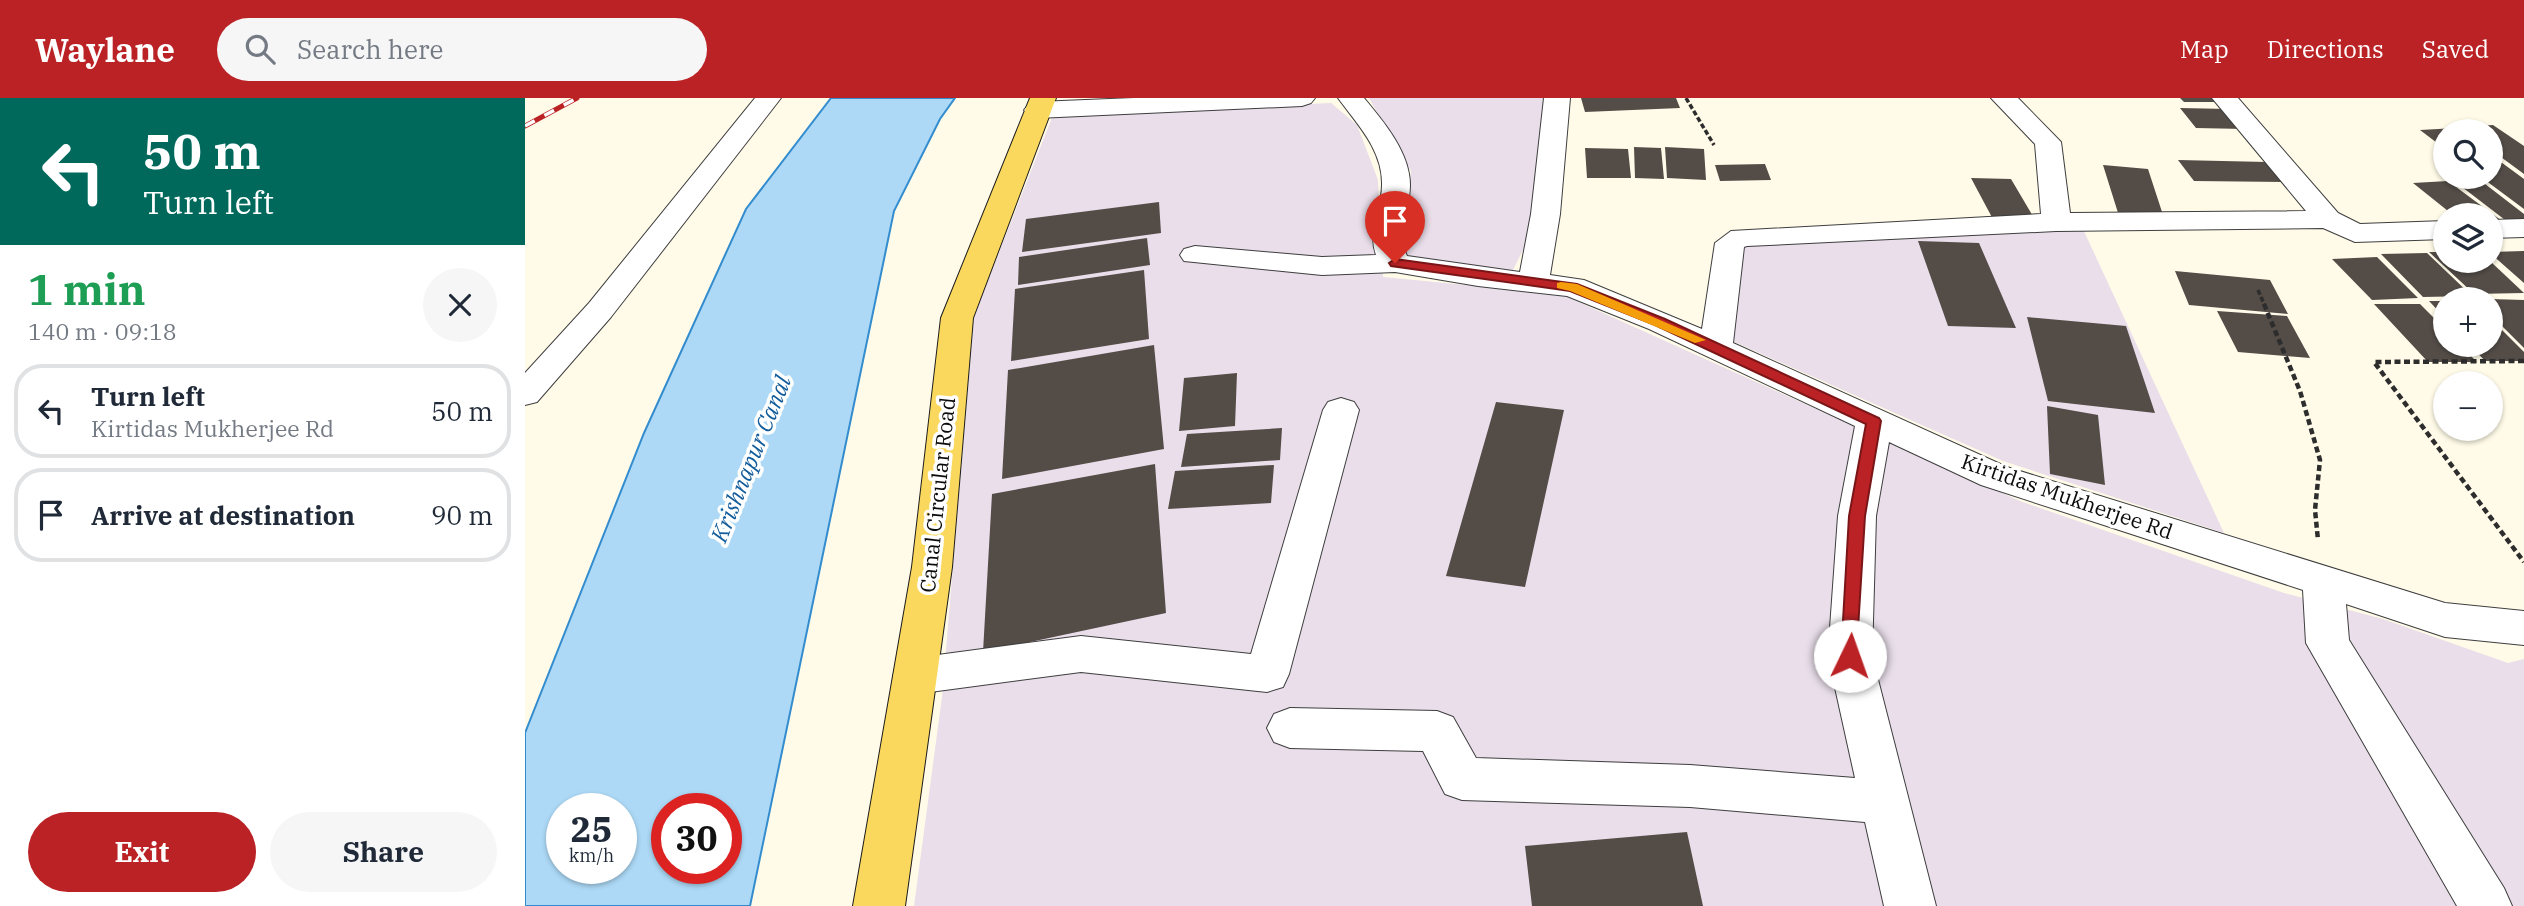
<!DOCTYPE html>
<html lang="en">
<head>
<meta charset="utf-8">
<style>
  :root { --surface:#fff; --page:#f6f6f7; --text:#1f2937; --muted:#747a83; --line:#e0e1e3; --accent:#bb2225 }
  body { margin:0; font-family:"IBM Plex Serif",serif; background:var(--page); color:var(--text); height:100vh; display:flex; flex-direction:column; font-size:26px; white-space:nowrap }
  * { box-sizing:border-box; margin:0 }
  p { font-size:23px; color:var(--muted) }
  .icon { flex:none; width:38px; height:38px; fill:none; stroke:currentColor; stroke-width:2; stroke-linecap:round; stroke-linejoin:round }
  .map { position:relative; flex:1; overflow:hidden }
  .side { display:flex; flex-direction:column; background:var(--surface); width:525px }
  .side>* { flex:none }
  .banner { background:#00695c; color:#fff; overflow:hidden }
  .tools { position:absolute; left:1908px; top:21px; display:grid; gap:14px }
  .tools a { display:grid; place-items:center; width:70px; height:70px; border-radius:50%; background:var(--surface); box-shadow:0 2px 5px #0004; font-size:35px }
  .speed { position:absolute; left:21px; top:695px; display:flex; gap:14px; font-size:35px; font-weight:700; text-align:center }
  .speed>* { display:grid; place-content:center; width:91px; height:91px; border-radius:50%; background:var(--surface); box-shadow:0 2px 5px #0004; line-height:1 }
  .speed small { font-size:18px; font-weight:400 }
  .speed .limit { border:10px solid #d22; background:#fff; color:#111 }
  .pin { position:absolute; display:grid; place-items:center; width:60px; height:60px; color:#fff; margin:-72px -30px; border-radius:50% 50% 50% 0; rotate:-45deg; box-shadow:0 0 7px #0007 }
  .pin .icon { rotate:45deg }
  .me { position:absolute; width:77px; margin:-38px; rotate:3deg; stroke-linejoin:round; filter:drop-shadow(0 0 5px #0008) }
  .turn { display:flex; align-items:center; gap:24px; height:147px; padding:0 28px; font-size:32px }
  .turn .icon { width:91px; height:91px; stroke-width:2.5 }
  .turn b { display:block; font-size:49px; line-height:60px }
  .round { display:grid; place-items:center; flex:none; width:74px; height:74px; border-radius:37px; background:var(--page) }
  .summary { display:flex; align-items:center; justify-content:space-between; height:119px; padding:0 28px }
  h1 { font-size:42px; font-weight:700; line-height:52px; color:#1e9e55 }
  .button { display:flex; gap:14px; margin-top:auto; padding:14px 28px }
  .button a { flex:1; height:80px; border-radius:42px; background:var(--accent); color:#fff; font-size:28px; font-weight:700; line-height:80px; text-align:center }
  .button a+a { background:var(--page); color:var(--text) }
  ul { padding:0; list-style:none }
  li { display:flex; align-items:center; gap:21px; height:94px; margin:0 14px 10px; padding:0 14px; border:4px solid var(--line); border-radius:28px }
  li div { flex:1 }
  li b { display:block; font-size:26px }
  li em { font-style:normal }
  header { display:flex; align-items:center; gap:42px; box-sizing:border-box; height:98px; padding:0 35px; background:var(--accent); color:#fff }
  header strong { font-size:33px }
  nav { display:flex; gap:38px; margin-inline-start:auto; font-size:24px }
  .search { width:490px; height:63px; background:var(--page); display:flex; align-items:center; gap:18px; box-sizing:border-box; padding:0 24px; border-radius:38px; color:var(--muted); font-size:26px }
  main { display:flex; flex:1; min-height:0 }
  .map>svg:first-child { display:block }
</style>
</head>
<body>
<header>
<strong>Waylane</strong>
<div class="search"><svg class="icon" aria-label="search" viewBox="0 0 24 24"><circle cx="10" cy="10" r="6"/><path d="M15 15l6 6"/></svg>Search here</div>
<nav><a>Map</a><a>Directions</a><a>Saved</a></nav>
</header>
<main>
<section class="side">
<div class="banner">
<div class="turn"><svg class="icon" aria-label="left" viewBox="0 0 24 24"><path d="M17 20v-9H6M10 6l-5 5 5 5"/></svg><div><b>50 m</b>Turn left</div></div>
</div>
<div class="summary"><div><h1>1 min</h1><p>140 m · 09:18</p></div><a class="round"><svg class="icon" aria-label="close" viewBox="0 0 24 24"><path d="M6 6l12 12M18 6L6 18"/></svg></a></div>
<ul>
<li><svg class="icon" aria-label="left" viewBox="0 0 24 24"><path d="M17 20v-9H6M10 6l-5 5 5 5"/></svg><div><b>Turn left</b><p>Kirtidas Mukherjee Rd</p></div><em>50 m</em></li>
<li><svg class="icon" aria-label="arrive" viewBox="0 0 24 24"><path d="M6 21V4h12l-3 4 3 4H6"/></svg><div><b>Arrive at destination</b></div><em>90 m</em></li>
</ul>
<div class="button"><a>Exit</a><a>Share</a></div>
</section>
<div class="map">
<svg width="1999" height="808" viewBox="0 0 1999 808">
  <rect width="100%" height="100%" fill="#fffbe8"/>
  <path fill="#e9deea" d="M 844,0 L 1020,0 L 1005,138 L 988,172 L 879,159 L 886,73 Z
    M 806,5 L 832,27 L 853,82 L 858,179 L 1036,196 L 1495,403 L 1759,495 L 1858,521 L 1983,565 L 1999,561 L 1999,808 L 389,808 L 417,599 L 449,218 L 528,17 Z
    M 1557,129 L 1699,435 L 1478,363 L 1205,242 L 1217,146 Z"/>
  <path fill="#add9f6" stroke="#338cce" stroke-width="2" fill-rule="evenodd" d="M 306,0 L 430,0 L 415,21 L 369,113 L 225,808 L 0,808 L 0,635 L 119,335 L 221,111 ZM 37,710 L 96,710 L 96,770 L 37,770 ZM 142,710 L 201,710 L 201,770 L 142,770 Z"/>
  <path fill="#534c47" d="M 1056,0 L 1151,0 L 1155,10 L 1060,14 Z
    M 1655,0 L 1696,0 L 1700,4 L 1659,4 Z
    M 1655,10 L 1704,11 L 1720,31 L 1671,30 Z
    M 1968,27 L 1999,48 L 1999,76 L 1965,51 L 1965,33 L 1940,33 L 1934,29 Z
    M 1931,30 L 1935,33 L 1920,33 L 1920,51 L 1895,32 Z
    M 1109,49 L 1136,50 L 1139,81 L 1110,80 Z
    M 1140,49 L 1179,51 L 1181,82 L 1142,80 Z
    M 1060,50 L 1103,51 L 1106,80 L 1062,80 Z
    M 1965,56 L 1999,81 L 1999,111 L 1956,79 L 1965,79 Z
    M 1653,62 L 1742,64 L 1760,84 L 1669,83 Z
    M 1240,66 L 1246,82 L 1195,83 L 1190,67 Z
    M 1578,67 L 1623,71 L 1638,117 L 1594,118 Z
    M 1924,79 L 1951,79 L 1999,116 L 1999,125 L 1984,125 Z
    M 1446,80 L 1486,81 L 1512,125 L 1470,125 Z
    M 1923,83 L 1977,123 L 1965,124 L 1965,117 L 1928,117 L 1888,85 Z
    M 634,104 L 636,135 L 497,154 L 501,121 Z
    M 622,140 L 625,167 L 493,187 L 494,159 Z
    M 1393,143 L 1454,145 L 1491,230 L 1423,228 Z
    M 1999,153 L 1999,185 L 1965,155 L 1965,154 Z
    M 1904,154 L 1920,154 L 1920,163 L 1965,163 L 1999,195 L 1949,196 Z
    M 1902,155 L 1947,198 L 1898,199 L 1856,156 Z
    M 1852,159 L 1893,200 L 1847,202 L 1807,161 Z
    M 619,172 L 624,241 L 486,263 L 490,191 Z
    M 1650,173 L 1745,182 L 1763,216 L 1664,207 Z
    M 1965,201 L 1999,202 L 1999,250 L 1965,216 Z
    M 1904,203 L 1920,203 L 1920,220 Z
    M 1849,206 L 1895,206 L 1920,231 L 1920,247 L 1935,247 L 1952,264 L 1903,264 Z
    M 1692,213 L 1762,218 L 1785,260 L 1713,254 Z
    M 1502,219 L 1601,228 L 1630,315 L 1523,303 Z
    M 1965,220 L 1999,254 L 1999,263 L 1960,263 L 1945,247 L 1965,247 Z
    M 629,247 L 639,351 L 477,381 L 483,272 Z
    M 712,275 L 710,328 L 654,333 L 659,280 Z
    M 971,304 L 1039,312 L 1000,489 L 921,478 Z
    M 1522,308 L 1573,317 L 1580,387 L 1525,376 Z
    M 757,330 L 755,362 L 656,369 L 662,336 Z
    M 630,366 L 641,515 L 458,554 L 467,396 Z
    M 749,367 L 746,405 L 643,411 L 650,373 Z
    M 1162,734 L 1178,808 L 1007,808 L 1000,748 Z"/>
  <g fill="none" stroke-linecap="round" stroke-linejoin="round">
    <g stroke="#3e3e3e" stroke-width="2">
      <path id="minor" d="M 230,0 L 256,0 L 86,219 L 12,304 L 0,307 L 0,275 L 64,205 Z
        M 609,0 L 790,0 L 786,5 L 777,8 L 512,20 L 503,17 L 499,12 L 503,7 L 512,4 Z
        M 813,0 L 839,0 C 859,24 885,55 885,87 C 885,112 871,133 882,158 L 995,174 L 1006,116 L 1019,0 L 1045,0 L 1035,116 L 1025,177 L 1059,182 L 1177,231 L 1190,145 L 1206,133 L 1516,116 L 1510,46 L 1466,0 L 1493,0 L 1536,44 L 1545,115 L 1781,113 L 1687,0 L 1713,0 L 1813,115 L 1835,126 L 1920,123 L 1920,141 L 1830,144 L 1798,130 L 1531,133 L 1222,148 L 1219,149 L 1208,245 L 1482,369 L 1920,505 L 1999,513 L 1999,547 L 1920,539 L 1821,506 L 1824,542 L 1979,790 L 1987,808 L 1932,808 L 1781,545 L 1778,492 L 1456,387 L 1364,344 L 1351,418 L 1347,558 L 1411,808 L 1359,808 L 1340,724 L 1165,709 L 937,702 L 920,696 L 898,653 L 765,650 L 749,644 L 742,630 L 749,616 L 765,610 L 912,613 L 928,619 L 951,660 L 1165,667 L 1330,680 L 1303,558 L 1313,418 L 1330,328 L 1124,231 L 1042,198 L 953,188 L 870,174 L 797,177 L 659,163 L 655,157 L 659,151 L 670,148 L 797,159 L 851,157 C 842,132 857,111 857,87 C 858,52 832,26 813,0 Z
        M 1999,121 L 1999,139 L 1965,140 L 1965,122 Z
        M 816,300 L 829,304 L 834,312 L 764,576 L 758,589 L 742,594 L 556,574 L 390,596 L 374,591 L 368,578 L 374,565 L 390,560 L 556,538 L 726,556 L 798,312 L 803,304 Z"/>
    </g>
    <g stroke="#1c1c1c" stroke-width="2">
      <path id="major" d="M 505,0 L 531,0 L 448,220 L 427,469 L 380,808 L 328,808 L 387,469 L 416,220 Z"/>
    </g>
    <path stroke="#2d2d2d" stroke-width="3.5" stroke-dasharray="5 2.5" stroke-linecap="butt" d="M 1161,0 L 1189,47
      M 1733,192 L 1740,208"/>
    <path stroke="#2d2d2d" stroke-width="4.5" stroke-dasharray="6 3.5" stroke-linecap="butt" d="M 1739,206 L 1775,293 L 1795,362 L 1790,412 L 1793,442
      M 1999,263 L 1849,264 L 1999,464"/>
    <use href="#minor" fill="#fff" fill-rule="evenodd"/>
    <use href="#major" fill="#fad85d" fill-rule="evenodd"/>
    <g stroke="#bb2225" stroke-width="5">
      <path id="rail" d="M 0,28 L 52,0"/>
    </g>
    <use href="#rail" stroke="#fff" stroke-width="3.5" stroke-dasharray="11" stroke-linecap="butt"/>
  </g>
  <path fill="#bb2225" stroke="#7a1618" stroke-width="2" d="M 870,161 L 1052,186 L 1140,221 L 1354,320 L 1356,323 L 1340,418 L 1331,563 L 1325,565 L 1316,558 L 1324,418 L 1341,326 L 1130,227 L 1045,193 L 866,168 L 864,165 Z"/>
  <path fill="#f59e0b" d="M 1036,184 L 1052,186 L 1181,242 L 1170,245 L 1045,193 L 1032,190 L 1032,185 Z"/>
  <g text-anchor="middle" stroke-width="7" stroke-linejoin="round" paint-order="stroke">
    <g font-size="21" fill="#0b0b0b" stroke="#fff">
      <text transform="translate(413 397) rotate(-84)" y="7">Canal Circular Road</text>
      <text transform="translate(1542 399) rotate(19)" y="7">Kirtidas Mukherjee Rd</text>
    </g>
    <g font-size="23" font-style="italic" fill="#145d9c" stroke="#fff">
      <text transform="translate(226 361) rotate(-68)" y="8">Krishnapur Canal</text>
    </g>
  </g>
</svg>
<div class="tools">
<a><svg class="icon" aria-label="search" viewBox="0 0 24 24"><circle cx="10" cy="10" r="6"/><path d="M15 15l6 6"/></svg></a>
<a><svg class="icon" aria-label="layers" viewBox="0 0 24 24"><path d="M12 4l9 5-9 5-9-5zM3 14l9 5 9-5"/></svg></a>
<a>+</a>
<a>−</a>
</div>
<div class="speed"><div>25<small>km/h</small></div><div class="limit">30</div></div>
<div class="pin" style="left:870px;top:165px;background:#d93025"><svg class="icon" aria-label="arrive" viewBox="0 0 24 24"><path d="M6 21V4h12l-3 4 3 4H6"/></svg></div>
<svg class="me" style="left:1325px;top:558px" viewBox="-20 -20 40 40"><circle r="19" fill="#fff"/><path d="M0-13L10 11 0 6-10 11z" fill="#bb2225"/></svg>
</div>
</main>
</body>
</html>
